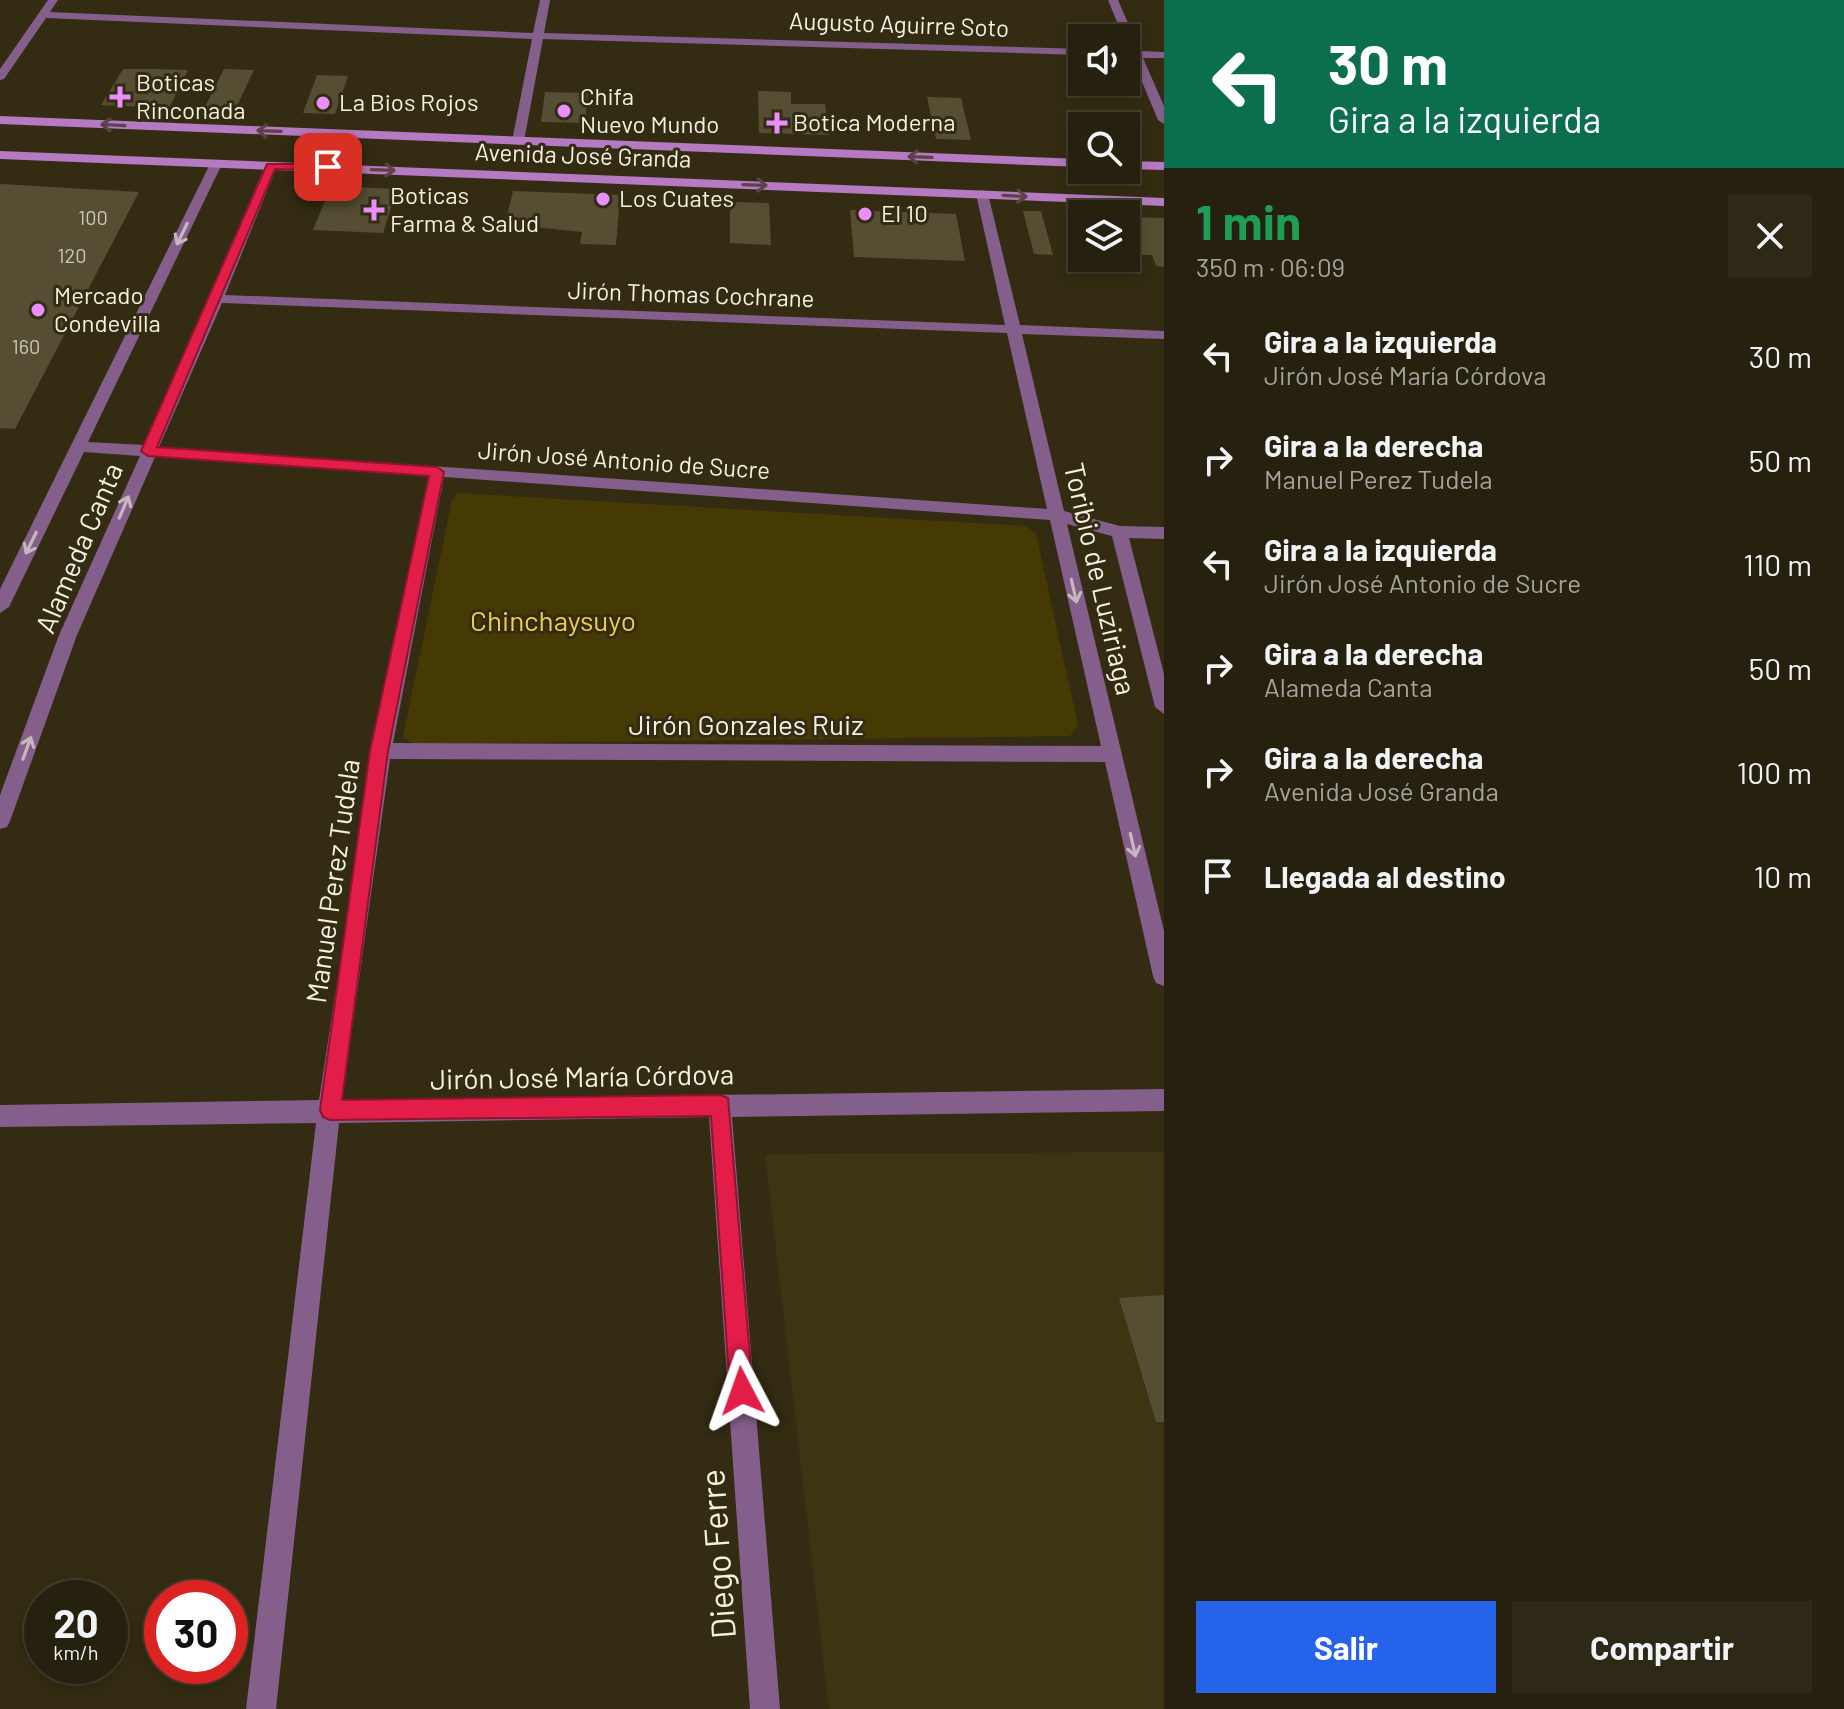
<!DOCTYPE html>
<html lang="es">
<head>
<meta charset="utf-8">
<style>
  :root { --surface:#26210e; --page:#2e2917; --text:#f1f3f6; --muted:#a4a39e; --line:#423e2e; --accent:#2563eb }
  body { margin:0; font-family:Barlow,sans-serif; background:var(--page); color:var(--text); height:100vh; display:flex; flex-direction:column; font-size:30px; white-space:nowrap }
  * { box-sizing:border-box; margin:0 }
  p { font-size:26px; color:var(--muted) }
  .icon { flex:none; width:44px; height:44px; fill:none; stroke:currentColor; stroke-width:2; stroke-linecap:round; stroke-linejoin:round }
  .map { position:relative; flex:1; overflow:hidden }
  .side { display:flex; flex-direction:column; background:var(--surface); width:680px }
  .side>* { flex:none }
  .guide { background:#0b6e4f; color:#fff; overflow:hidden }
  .buttons { position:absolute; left:1068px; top:24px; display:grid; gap:16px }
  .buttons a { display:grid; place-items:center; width:72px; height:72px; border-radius:0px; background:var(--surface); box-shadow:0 4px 12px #0003,0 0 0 2px var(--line); font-size:40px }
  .speed { position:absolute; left:24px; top:1580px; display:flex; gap:16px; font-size:40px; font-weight:700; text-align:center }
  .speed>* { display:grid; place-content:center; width:104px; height:104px; border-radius:50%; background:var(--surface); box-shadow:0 4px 12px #0003,0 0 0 2px var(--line); line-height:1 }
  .speed small { font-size:20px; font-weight:400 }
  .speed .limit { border:12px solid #d22; background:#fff; color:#111 }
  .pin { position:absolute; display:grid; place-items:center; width:68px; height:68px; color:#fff; margin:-34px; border-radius:16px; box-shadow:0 4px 12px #0006 }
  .me { position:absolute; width:88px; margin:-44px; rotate:356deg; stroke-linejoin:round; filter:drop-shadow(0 0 6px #0008) }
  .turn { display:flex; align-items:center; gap:28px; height:168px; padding:0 32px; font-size:36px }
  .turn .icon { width:104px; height:104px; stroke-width:2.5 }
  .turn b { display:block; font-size:56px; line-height:68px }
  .round { display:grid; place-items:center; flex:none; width:84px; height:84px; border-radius:0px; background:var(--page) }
  .overview { display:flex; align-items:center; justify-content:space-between; height:136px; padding:0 32px }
  h1 { font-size:48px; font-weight:700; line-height:60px; color:#1e9e55 }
  .primary-button { display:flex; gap:16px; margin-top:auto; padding:16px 32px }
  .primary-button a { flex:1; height:92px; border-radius:0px; background:var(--accent); color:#fff; font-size:32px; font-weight:700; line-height:92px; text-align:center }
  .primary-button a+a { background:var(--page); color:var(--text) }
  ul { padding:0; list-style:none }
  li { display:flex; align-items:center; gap:24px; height:104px; padding:0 32px }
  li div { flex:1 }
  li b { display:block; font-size:30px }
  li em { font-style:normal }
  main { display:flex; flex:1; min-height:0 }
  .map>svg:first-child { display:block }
</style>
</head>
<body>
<main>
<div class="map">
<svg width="1164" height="1709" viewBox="0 0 1164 1709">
  <rect width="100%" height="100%" fill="#332c12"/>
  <path fill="#3d3411" d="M 1164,1152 L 1164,1709 L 829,1709 L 765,1154 Z"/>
  <path fill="#463a04" d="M 458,493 L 1026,526 L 1036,534 L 1078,725 L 1070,736 L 413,744 L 403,737 L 452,500 Z"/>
  <path fill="#554e33" d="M 123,69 L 154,69 L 188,70 L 169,108 L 101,105 Z
    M 224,69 L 254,70 L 234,112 L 203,111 Z
    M 317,75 L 348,76 L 335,114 L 303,113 Z
    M 758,91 L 791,92 L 791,104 L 825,104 L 829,135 L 759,133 Z
    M 545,92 L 588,93 L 585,123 L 541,122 Z
    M 927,97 L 961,98 L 971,140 L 936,139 Z
    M 0,184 L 139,192 L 15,429 L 0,428 Z
    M 331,186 L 397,189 L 383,233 L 313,230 Z
    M 513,191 L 620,195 L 616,245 L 580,244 L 582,232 L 505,224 Z
    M 730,202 L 769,203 L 771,245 L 730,243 Z
    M 850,210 L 956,214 L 965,261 L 854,257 Z
    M 1023,211 L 1041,211 L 1053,255 L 1034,254 Z
    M 1126,217 L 1164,218 L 1164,267 L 1156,266 L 1152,255 L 1126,255 Z
    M 1164,1295 L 1164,1422 L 1156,1422 L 1119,1298 Z"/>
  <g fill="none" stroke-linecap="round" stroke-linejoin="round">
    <path fill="#845f8b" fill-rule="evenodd" d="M 48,0 L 58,0 L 50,12 L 533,33 L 540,0 L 550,0 L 544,33 L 1082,49 L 1082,55 L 543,39 L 524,141 L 518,145 L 512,141 L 532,39 L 46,18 L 4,79 L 0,80 L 0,69 Z
      M 1108,0 L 1118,0 L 1140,51 L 1164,52 L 1164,58 L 1143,58 L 1164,106 L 1164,124 L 1158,120 L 1132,58 L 1126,57 L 1126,51 L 1129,51 Z
      M 216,160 L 222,164 L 88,442 L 144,445 L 265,166 L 271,162 L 277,166 L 225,295 L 1005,325 L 976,194 L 982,190 L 988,194 L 1020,325 L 1164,331 L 1164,339 L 1022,334 L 1064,511 L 1120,526 L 1164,527 L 1164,539 L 1129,538 L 1164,674 L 1164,714 L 1155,707 L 1112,536 L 1067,524 L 1164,931 L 1164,986 L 1156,983 L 1153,976 L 1105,762 L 390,759 L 342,1100 L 1164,1089 L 1164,1111 L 732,1117 L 780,1709 L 750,1709 L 709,1117 L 339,1123 L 276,1709 L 246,1709 L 316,1123 L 0,1127 L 0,1105 L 319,1100 L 372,755 L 370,751 L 374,745 L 428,476 L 155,457 L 77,635 L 10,821 L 7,827 L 0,829 L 0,795 L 59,635 L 140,456 L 84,452 L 9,607 L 0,613 L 0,589 L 210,164 ZM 222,303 L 1007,333 L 1047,509 L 159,447 ZM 444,477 L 1050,520 L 1101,746 L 393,743 Z"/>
    <path fill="#b57ac1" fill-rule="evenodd" d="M 0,116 L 1082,159 L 1082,167 L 0,124 Z
      M 0,151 L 1164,198 L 1164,206 L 0,159 Z
      M 1126,161 L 1164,162 L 1164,170 L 1126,169 Z"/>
  </g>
  <defs><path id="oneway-shaft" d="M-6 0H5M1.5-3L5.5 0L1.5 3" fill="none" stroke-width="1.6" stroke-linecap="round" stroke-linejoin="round" transform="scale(2)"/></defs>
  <g stroke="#5a4347">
    <use href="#oneway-shaft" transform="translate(113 125) rotate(-177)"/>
    <use href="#oneway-shaft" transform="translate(269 131) rotate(-178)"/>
    <use href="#oneway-shaft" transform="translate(920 157) rotate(-178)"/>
    <use href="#oneway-shaft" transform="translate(383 170) rotate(2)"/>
    <use href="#oneway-shaft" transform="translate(755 185) rotate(2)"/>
    <use href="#oneway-shaft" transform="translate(1015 196) rotate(3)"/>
  </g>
  <g stroke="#c8b7bf">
    <use href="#oneway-shaft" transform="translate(182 234) rotate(116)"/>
    <use href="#oneway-shaft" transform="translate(124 507) rotate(-67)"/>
    <use href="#oneway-shaft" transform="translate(31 543) rotate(116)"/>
    <use href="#oneway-shaft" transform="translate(1074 591) rotate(77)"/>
    <use href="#oneway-shaft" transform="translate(27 748) rotate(-70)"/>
    <use href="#oneway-shaft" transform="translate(1133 845) rotate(77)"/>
  </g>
  <path fill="#e11d48" stroke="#92132f" stroke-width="2" d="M 267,164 L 328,164 L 333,167 L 328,171 L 275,169 L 157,447 L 437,467 L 444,472 L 388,751 L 342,1100 L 720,1095 L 728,1098 L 753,1391 L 750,1400 L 742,1403 L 733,1400 L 730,1391 L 711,1116 L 330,1120 L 323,1117 L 320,1110 L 370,751 L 429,476 L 148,456 L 141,451 Z"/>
  <g fill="#ea8dfd" stroke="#332c12" stroke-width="3">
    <path d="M116 85h8v8h8v8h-8v8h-8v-8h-8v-8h8z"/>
    <circle cx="323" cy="103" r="8"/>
    <circle cx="564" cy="111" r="8"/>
    <path d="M773 111h8v8h8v8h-8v8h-8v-8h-8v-8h8z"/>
    <circle cx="603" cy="199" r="8"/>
    <path d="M370 198h8v8h8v8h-8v8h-8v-8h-8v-8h8z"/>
    <circle cx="865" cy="214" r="8"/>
    <circle cx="38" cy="310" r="8"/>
  </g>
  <g text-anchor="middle" stroke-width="6" stroke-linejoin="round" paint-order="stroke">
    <g font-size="20" fill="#cdc8b6">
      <text x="93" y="225">100</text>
      <text x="72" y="263">120</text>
      <text x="26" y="354">160</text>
    </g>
    <g font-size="24" fill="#f5f1e1" stroke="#332c12">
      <text transform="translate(899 25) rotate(2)" y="8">Augusto Aguirre Soto</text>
      <text transform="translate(583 156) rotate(2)" y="8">Avenida José Granda</text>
      <text transform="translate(691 295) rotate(2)" y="8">Jirón Thomas Cochrane</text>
      <text transform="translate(624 461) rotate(4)" y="8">Jirón José Antonio de Sucre</text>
    </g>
    <g font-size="24" fill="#f5f1e1" stroke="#332c12" text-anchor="start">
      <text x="136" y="91">Boticas<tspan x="136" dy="28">Rinconada</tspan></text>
      <text x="580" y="105">Chifa<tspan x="580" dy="28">Nuevo Mundo</tspan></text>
      <text x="339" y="111">La Bios Rojos</text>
      <text x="793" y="131">Botica Moderna</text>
      <text x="390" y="204">Boticas<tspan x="390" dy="28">Farma &amp; Salud</tspan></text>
      <text x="619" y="207">Los Cuates</text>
      <text x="881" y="222">El 10</text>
      <text x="54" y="304">Mercado<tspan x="54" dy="28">Condevilla</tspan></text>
    </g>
    <g font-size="28" fill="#f5f1e1" stroke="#332c12">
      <text transform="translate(79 548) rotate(-67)" y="10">Alameda Canta</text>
      <text transform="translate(1100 579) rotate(77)" y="10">Toribio de Luziriaga</text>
      <text x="746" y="735">Jirón Gonzales Ruiz</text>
      <text transform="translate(333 881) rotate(-82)" y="10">Manuel Perez Tudela</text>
      <text transform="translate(582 1077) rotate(-1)" y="10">Jirón José María Córdova</text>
    </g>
    <g font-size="28" fill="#edcf4f" stroke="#332c12">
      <text x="553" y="631">Chinchaysuyo</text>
    </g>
    <g font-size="34" fill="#f5f1e1" stroke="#332c12">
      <text transform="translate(718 1554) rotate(-94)" y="12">Diego Ferre</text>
    </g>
  </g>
</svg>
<div class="buttons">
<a><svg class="icon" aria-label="sound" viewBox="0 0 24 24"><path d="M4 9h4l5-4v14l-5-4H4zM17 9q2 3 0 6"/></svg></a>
<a><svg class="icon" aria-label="search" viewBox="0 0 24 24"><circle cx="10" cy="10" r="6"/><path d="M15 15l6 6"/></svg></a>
<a><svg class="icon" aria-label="layers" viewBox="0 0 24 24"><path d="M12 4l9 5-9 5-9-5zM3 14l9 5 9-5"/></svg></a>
</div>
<div class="speed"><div>20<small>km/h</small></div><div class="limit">30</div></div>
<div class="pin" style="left:328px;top:167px;background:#d93025"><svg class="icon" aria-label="arrive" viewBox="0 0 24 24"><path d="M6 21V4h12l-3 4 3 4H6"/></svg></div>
<svg class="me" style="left:742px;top:1391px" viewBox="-20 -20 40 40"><path d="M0-17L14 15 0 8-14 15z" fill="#e11d48" stroke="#fff" stroke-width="4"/></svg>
</div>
<section class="side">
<div class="guide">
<div class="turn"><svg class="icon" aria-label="left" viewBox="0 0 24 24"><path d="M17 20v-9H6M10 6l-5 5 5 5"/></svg><div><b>30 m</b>Gira a la izquierda</div></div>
</div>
<div class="overview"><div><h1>1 min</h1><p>350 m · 06:09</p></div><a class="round"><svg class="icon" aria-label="close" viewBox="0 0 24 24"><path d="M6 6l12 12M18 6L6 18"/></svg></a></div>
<ul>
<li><svg class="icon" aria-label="left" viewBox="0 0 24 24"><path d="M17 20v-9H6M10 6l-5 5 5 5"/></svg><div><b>Gira a la izquierda</b><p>Jirón José María Córdova</p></div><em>30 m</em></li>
<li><svg class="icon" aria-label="right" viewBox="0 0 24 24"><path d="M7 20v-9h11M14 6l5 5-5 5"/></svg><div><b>Gira a la derecha</b><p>Manuel Perez Tudela</p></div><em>50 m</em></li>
<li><svg class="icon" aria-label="left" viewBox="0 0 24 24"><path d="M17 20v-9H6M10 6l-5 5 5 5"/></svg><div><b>Gira a la izquierda</b><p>Jirón José Antonio de Sucre</p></div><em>110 m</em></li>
<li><svg class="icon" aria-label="right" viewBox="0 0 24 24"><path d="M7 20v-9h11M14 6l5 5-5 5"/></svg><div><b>Gira a la derecha</b><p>Alameda Canta</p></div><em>50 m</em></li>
<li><svg class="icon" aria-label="right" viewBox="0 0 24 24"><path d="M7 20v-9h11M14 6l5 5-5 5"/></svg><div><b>Gira a la derecha</b><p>Avenida José Granda</p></div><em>100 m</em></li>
<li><svg class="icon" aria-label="arrive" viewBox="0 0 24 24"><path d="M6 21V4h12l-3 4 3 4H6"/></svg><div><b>Llegada al destino</b></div><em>10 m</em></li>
</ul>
<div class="primary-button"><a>Salir</a><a>Compartir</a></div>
</section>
</main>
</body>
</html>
